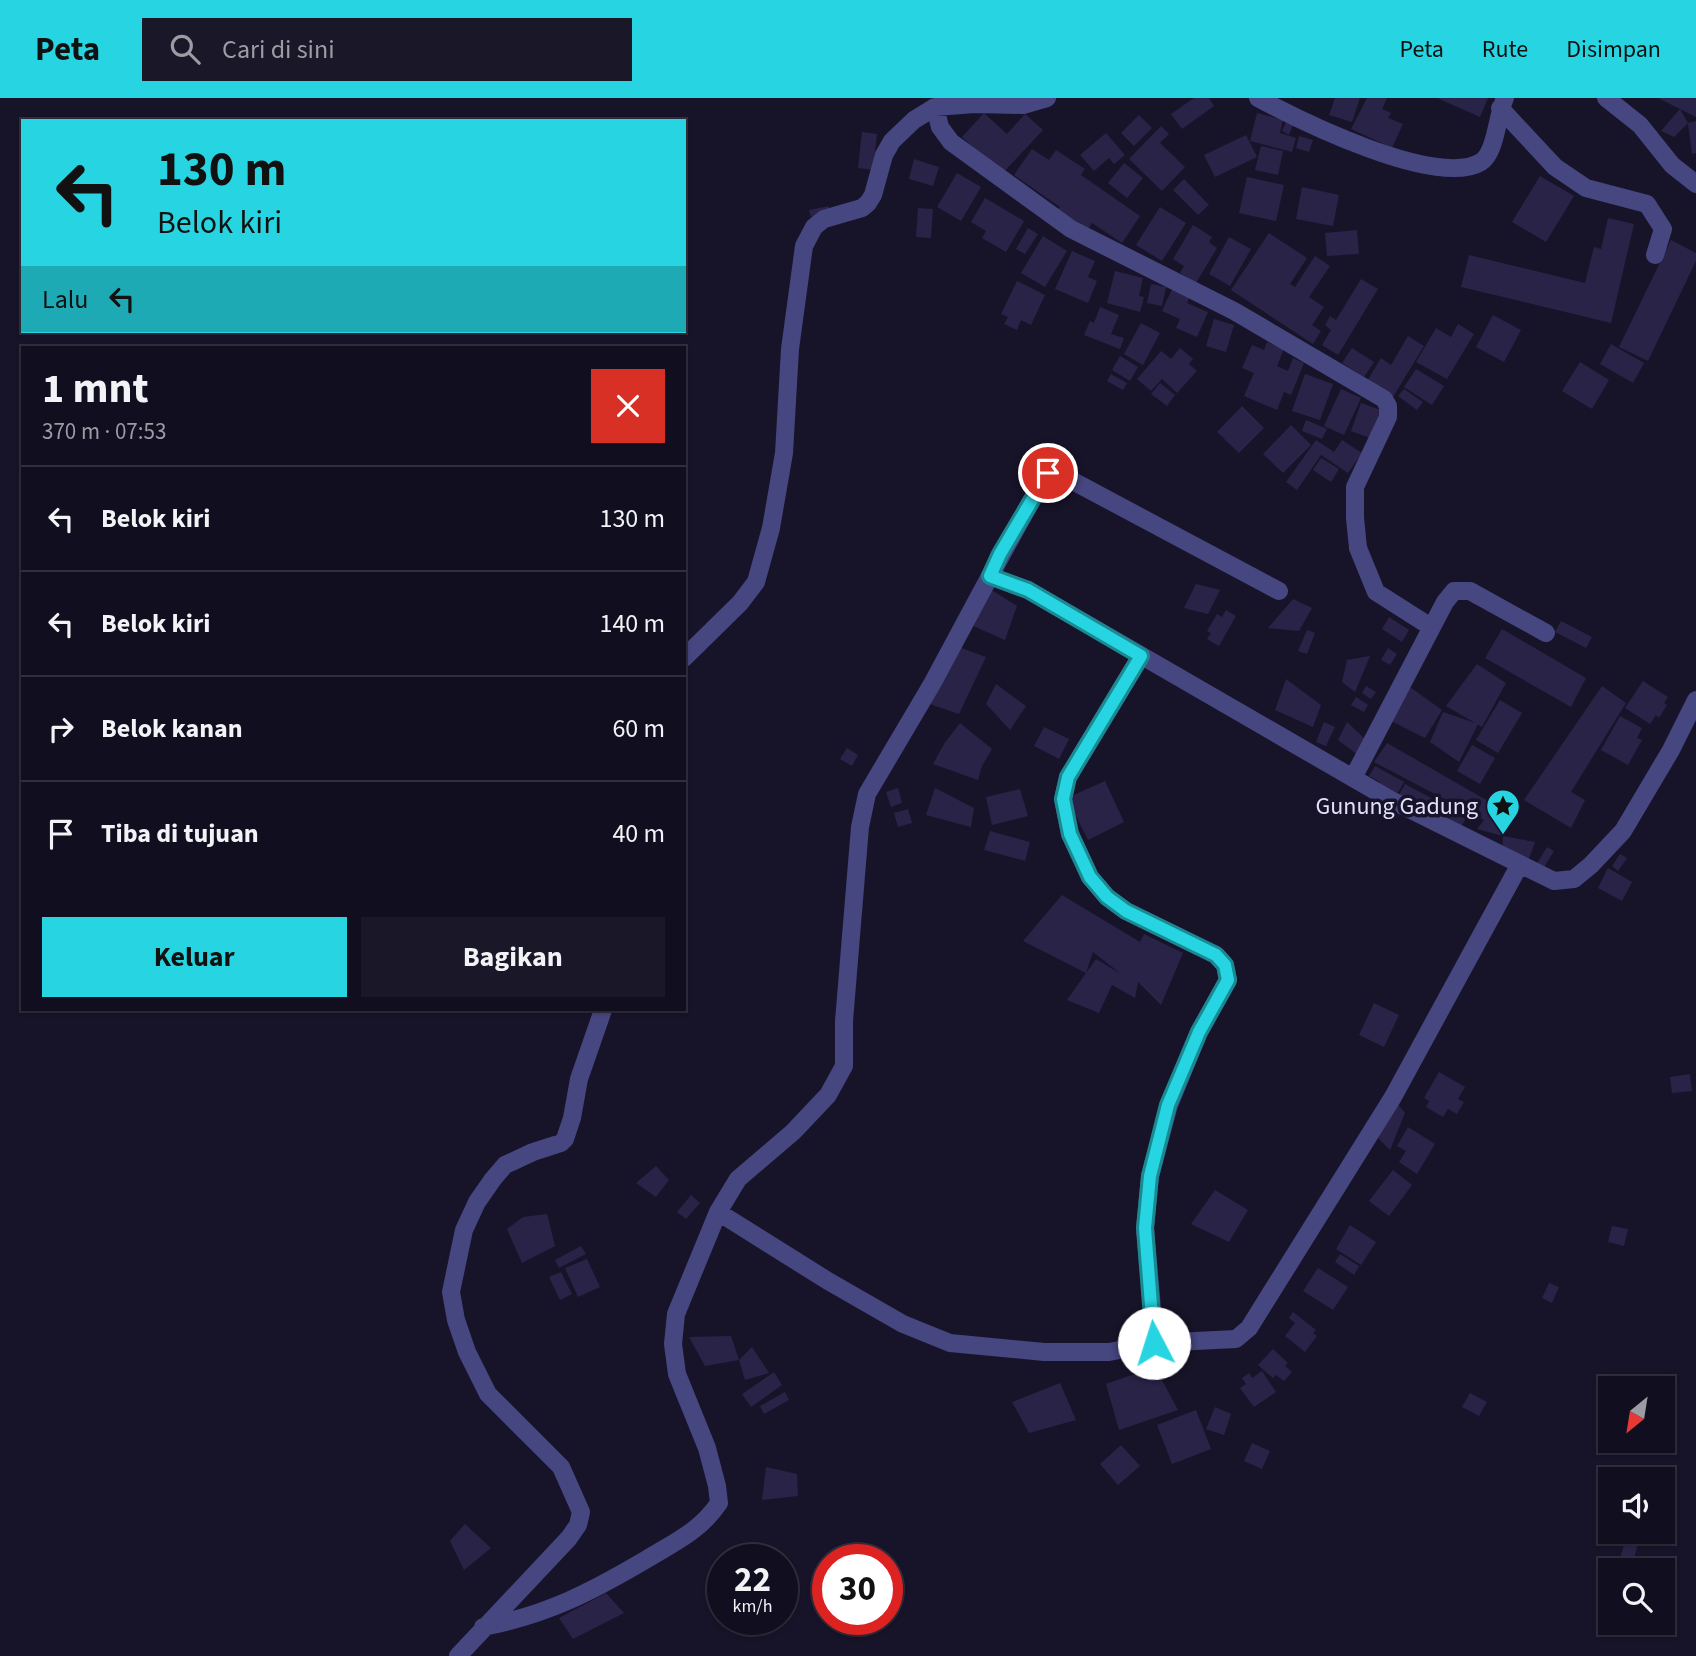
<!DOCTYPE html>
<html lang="id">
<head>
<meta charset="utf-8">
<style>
  :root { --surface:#110f1f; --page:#1a1828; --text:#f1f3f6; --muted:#9c9ca4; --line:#302f3d; --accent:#26d5e1 }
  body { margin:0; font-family:"Source Sans 3",sans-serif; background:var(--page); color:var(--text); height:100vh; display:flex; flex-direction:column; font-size:26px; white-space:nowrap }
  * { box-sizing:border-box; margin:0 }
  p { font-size:23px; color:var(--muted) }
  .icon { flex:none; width:38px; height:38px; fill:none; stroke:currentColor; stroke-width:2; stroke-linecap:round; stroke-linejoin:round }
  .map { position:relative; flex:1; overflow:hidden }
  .drawer { position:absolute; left:21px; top:248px; width:665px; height:665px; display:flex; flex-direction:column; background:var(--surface); border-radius:0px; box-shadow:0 2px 5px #0004,0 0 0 2px var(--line) }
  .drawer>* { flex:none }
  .banner { position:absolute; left:21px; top:21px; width:665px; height:214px; border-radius:0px; box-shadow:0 2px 5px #0004,0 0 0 2px var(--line); background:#26d5e1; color:#111; overflow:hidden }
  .needle { width:46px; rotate:210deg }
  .buttons { position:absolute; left:1598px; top:1278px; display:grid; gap:14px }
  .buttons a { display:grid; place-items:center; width:77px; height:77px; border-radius:0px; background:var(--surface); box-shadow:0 2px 5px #0004,0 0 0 2px var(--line); font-size:35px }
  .speed { position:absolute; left:707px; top:1446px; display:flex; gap:14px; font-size:35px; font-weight:700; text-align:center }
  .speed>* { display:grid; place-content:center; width:91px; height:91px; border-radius:50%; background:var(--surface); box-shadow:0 2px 5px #0004,0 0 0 2px var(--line); line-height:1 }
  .speed small { font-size:18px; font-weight:400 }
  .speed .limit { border:10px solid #d22; background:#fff; color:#111 }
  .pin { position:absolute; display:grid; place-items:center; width:60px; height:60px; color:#fff; margin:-30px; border:4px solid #fff; border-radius:50%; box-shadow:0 2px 7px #0007 }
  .me { position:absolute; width:77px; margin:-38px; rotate:355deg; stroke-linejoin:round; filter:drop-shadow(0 0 5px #0008) }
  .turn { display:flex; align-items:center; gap:24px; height:147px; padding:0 21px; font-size:32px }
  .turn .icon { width:91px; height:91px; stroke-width:2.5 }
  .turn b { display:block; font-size:49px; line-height:60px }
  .then { display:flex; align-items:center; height:66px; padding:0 21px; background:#0003; gap:14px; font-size:26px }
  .round { display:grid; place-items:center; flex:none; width:74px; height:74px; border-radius:0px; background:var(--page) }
  .head { display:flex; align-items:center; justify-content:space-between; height:119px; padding:0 21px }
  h1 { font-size:42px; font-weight:700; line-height:52px }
  .cta { display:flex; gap:14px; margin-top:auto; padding:14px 21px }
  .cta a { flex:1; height:80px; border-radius:0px; background:var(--accent); color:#111; font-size:28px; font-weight:700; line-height:80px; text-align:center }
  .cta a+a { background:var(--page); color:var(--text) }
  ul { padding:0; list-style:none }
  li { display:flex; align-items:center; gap:21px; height:105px; padding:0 21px; border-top:2px solid var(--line) }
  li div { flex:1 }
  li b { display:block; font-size:26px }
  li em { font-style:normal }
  header { display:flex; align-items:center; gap:42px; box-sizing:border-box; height:98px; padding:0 35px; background:var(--accent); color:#111 }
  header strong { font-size:33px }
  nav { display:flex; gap:38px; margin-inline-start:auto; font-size:24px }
  .search { width:490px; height:63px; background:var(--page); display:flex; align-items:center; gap:18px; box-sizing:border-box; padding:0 24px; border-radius:0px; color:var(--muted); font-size:26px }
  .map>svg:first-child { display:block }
</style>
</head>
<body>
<header>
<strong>Peta</strong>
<div class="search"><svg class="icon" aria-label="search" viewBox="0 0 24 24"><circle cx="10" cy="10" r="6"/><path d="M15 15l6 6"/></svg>Cari di sini</div>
<nav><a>Peta</a><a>Rute</a><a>Disimpan</a></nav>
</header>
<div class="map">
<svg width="1696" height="1558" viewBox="0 0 1696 1558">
  <rect width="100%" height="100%" fill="#171429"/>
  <path fill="#292347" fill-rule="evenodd" d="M 1194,0 L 1209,0 L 1214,8 L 1182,31 L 1171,16 Z
    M 1335,0 L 1360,0 L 1352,24 L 1329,17 Z
    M 1367,0 L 1387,0 L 1382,11 L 1391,15 L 1388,20 L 1403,26 L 1392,50 L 1351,31 Z
    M 1437,0 L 1488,0 L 1480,19 Z
    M 1658,0 L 1696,0 L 1696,19 Z
    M 1680,11 L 1688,25 L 1696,23 L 1696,55 L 1692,56 L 1688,25 L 1674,39 L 1661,33 Z
    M 984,15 L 1007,36 L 1025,16 L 1043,32 L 1002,76 L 962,39 Z
    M 1257,15 L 1283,22 L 1280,35 L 1296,40 L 1292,54 L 1250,43 Z
    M 1139,17 L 1152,30 L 1134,48 L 1121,35 Z
    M 1286,24 L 1293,27 L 1289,37 L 1282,33 Z
    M 1161,28 L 1169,36 L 1160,45 L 1185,69 L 1162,93 L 1129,61 Z
    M 862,34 L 877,36 L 873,72 L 858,70 Z
    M 1106,35 L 1125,57 L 1114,66 L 1109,60 L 1094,73 L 1080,57 Z
    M 1246,37 L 1257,59 L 1215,79 L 1204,57 Z
    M 1299,38 L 1313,42 L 1309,54 L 1296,50 Z
    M 1261,48 L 1283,53 L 1278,77 L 1255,72 Z
    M 1032,51 L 1049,62 L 1056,52 L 1085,71 L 1081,77 L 1140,118 L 1122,145 L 1092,125 L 1086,134 L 1056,113 L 1060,109 L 1014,77 Z
    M 914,61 L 939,69 L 933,88 L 909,81 Z
    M 1124,65 L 1143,80 L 1127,100 L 1108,85 Z
    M 957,75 L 981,89 L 961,123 L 937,109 Z
    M 1540,78 L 1574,98 L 1546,144 L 1512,124 Z
    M 1247,79 L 1284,87 L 1276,123 L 1239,115 Z
    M 1184,81 L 1209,107 L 1198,117 L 1173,92 Z
    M 1302,89 L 1339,97 L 1333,128 L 1296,121 Z
    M 985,100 L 1024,123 L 1006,154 L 982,140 L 986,133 L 971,124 Z
    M 829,108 L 830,116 L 811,119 L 809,112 Z
    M 1160,109 L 1186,125 L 1162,163 L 1136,147 Z
    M 918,110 L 933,111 L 931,140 L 916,139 Z
    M 1608,120 L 1634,126 L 1611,225 L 1461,189 L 1469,157 L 1585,185 L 1594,149 L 1601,151 Z
    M 1193,127 L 1212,139 L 1209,144 L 1217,150 L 1196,185 L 1180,175 L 1184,168 L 1173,161 Z
    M 1028,130 L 1038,136 L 1025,156 L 1016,151 Z
    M 1357,132 L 1359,156 L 1327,158 L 1325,135 Z
    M 1269,135 L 1307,160 L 1290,186 L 1295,189 L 1315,158 L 1330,168 L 1309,199 L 1324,209 L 1312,227 L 1321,233 L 1313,246 L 1231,192 Z
    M 1043,138 L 1067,153 L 1045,189 L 1021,175 Z
    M 1229,139 L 1251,151 L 1230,188 L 1209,176 Z
    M 1671,142 L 1696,155 L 1696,163 L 1648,263 L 1619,249 Z
    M 1072,153 L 1095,163 L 1088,179 L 1097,183 L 1088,205 L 1055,191 Z
    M 1115,173 L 1143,180 L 1139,198 L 1144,199 L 1140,214 L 1107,205 Z
    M 1361,181 L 1378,191 L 1338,257 L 1322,247 L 1331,232 L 1325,227 L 1330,218 L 1336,222 Z
    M 1017,183 L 1045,197 L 1031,227 L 1021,222 L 1017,232 L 1004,226 L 1008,219 L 1001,216 Z
    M 1151,186 L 1166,189 L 1162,208 L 1147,205 Z
    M 1172,191 L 1190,198 L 1187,205 L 1208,214 L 1197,239 L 1176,230 L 1180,221 L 1162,213 Z
    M 1100,209 L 1119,217 L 1111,236 L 1124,240 L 1120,251 L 1084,237 L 1090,223 L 1094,225 Z
    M 1493,217 L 1521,232 L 1504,264 L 1476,249 Z
    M 1214,221 L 1234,227 L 1226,254 L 1206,248 Z
    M 1141,225 L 1160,235 L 1143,267 L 1124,256 Z
    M 1458,226 L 1474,236 L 1447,281 L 1416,264 L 1436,230 L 1451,239 Z
    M 1408,238 L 1424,248 L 1393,299 L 1367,283 L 1381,260 L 1391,267 Z
    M 1267,244 L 1284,251 L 1277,268 L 1288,273 L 1293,260 L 1304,265 L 1291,297 L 1284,294 L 1277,312 L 1244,298 L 1254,275 L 1242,270 L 1252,247 L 1264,252 Z
    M 1611,246 L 1644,265 L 1633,285 L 1600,266 Z
    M 1180,250 L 1193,261 L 1189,266 L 1197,273 L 1177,295 L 1162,281 L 1151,293 L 1137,281 L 1161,253 L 1171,261 Z
    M 1352,250 L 1374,264 L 1364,279 L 1342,265 Z
    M 1120,258 L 1138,269 L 1130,283 L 1112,272 Z
    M 1580,264 L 1609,282 L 1592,311 L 1562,293 Z
    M 1416,271 L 1444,288 L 1432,307 L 1404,289 Z
    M 1111,276 L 1127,285 L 1123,292 L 1107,283 Z
    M 1305,276 L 1333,286 L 1320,322 L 1292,313 Z
    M 1160,285 L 1175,297 L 1167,308 L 1151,296 Z
    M 1341,291 L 1361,300 L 1344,337 L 1324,328 Z
    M 1404,291 L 1423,304 L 1417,312 L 1398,298 Z
    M 1361,305 L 1381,312 L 1370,340 L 1351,333 Z
    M 1242,308 L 1264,330 L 1239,355 L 1217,334 Z
    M 1306,322 L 1327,331 L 1322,341 L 1302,333 Z
    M 1291,327 L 1311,347 L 1283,375 L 1263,356 Z
    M 1316,342 L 1334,354 L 1342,342 L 1362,355 L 1348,375 L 1321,357 L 1297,392 L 1286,384 Z
    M 1321,360 L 1339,371 L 1331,384 L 1313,372 Z
    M 1196,486 L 1220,492 L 1208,516 L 1184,510 Z
    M 990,491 L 1017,508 L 1005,542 L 971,527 Z
    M 1293,501 L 1312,510 L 1299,533 L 1268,530 Z
    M 1226,512 L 1236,518 L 1219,548 L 1207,541 L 1211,535 L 1207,533 L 1217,516 L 1222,519 Z
    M 1389,519 L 1409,532 L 1402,544 L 1382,531 Z
    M 1561,523 L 1592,539 L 1586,550 L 1555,534 Z
    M 1502,531 L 1586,580 L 1571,609 L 1485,560 Z
    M 1307,532 L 1315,535 L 1307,556 L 1298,553 Z
    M 956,548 L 986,559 L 959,616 L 924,604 Z
    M 1388,550 L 1397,556 L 1390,567 L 1381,562 Z
    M 1370,558 L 1355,594 L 1342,584 L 1347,562 Z
    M 1477,566 L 1506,585 L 1482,629 L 1446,608 Z
    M 1286,581 L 1321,607 L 1313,629 L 1275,612 Z
    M 1643,583 L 1668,599 L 1664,605 L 1667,607 L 1659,620 L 1656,617 L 1650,626 L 1625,610 Z
    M 996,586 L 1026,608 L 1010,632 L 986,606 Z
    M 1407,587 L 1442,612 L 1425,640 L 1389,622 Z
    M 1366,588 L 1376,594 L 1371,601 L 1362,595 Z
    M 1602,588 L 1626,605 L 1571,694 L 1585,702 L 1571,730 L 1524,702 Z
    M 1356,599 L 1368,607 L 1364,614 L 1351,607 Z
    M 1500,602 L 1522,615 L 1498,655 L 1476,642 Z
    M 1443,614 L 1478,626 L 1459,664 L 1430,644 Z
    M 1620,618 L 1642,630 L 1637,640 L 1642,642 L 1628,667 L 1601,652 Z
    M 1324,624 L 1335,629 L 1326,648 L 1316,644 Z
    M 1347,624 L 1366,642 L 1358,657 L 1338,642 Z
    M 960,625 L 992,651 L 982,668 L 978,682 L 933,666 L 944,646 Z
    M 1044,629 L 1069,641 L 1059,661 L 1034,648 Z
    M 1387,645 L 1495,707 L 1499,701 L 1517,716 L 1503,738 L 1535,744 L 1527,766 L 1502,753 L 1503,738 L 1477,731 L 1484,722 L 1374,664 Z
    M 1472,647 L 1495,660 L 1480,686 L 1457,673 Z
    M 847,650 L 858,657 L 852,668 L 840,661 Z
    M 1375,668 L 1404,684 L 1396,698 L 1376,692 L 1380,684 L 1369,678 Z
    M 1105,683 L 1124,724 L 1088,742 L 1067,700 Z
    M 1405,686 L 1433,701 L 1427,713 L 1398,699 Z
    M 898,690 L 902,705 L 891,709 L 886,694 Z
    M 935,690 L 974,710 L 971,729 L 926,717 Z
    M 1020,691 L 1028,718 L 992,727 L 986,699 Z
    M 1437,702 L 1467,718 L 1460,731 L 1448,725 L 1450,721 L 1443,717 L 1441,721 L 1430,715 Z
    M 908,711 L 912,725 L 898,729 L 894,715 Z
    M 990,733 L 1030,744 L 1025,763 L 984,752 Z
    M 1547,749 L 1554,753 L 1543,771 L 1536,767 Z
    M 1620,756 L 1627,760 L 1618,773 L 1612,768 Z
    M 1608,770 L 1632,784 L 1622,803 L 1598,790 Z
    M 1062,797 L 1140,844 L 1144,836 L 1183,855 L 1161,907 L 1138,884 L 1135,900 L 1112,887 L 1099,915 L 1067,902 L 1086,875 L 1023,843 ZM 1093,854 L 1121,876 L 1096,861 L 1086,875 Z
    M 1374,905 L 1399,917 L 1384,949 L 1359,937 Z
    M 1439,974 L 1465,989 L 1458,1001 L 1464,1004 L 1457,1016 L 1448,1011 L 1443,1019 L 1426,1009 L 1429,1003 L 1424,1000 Z
    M 1690,976 L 1692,993 L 1672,995 L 1670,979 Z
    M 1396,1004 L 1405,1015 L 1390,1052 L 1375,1037 Z
    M 1408,1029 L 1435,1046 L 1417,1076 L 1399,1064 L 1406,1053 L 1397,1048 Z
    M 656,1068 L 669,1082 L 656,1099 L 636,1085 Z
    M 1393,1072 L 1412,1087 L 1389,1118 L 1369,1103 Z
    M 1215,1092 L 1248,1112 L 1229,1144 L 1191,1126 Z
    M 691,1097 L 700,1105 L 686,1121 L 677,1114 Z
    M 547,1116 L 555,1148 L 522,1165 L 507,1131 L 523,1119 Z
    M 1350,1127 L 1376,1144 L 1361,1167 L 1336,1151 Z
    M 1612,1128 L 1628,1131 L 1624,1148 L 1608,1144 Z
    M 581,1148 L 586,1156 L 559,1170 L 555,1162 Z
    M 1340,1156 L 1359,1168 L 1354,1177 L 1335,1164 Z
    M 587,1161 L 600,1189 L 578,1199 L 565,1170 Z
    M 1318,1170 L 1348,1189 L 1333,1212 L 1303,1193 Z
    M 561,1174 L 572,1196 L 560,1202 L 549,1179 Z
    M 1549,1185 L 1559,1189 L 1552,1205 L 1542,1200 Z
    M 1293,1214 L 1316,1232 L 1313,1235 L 1317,1238 L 1305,1254 L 1285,1238 L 1295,1225 L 1289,1220 Z
    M 731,1238 L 739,1262 L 705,1268 L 689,1239 Z
    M 752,1249 L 769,1275 L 745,1282 L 739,1262 Z
    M 1273,1251 L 1288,1265 L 1285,1268 L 1292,1274 L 1284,1283 L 1276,1277 L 1273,1280 L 1258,1267 Z
    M 1155,1269 L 1178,1312 L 1119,1332 L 1106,1286 Z
    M 1262,1273 L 1276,1294 L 1254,1309 L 1240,1290 L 1246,1286 L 1242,1280 L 1249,1275 L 1252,1280 Z
    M 774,1274 L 782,1287 L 751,1309 L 742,1296 Z
    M 1060,1285 L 1076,1322 L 1029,1335 L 1012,1304 Z
    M 785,1294 L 789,1302 L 764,1316 L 760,1308 Z
    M 1470,1295 L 1487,1304 L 1479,1318 L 1462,1309 Z
    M 1215,1309 L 1231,1316 L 1224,1337 L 1206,1331 Z
    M 1196,1312 L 1211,1351 L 1172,1366 L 1157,1327 Z
    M 1252,1345 L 1270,1353 L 1262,1371 L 1244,1363 Z
    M 1121,1347 L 1140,1368 L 1118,1387 L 1100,1366 Z
    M 766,1369 L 797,1376 L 798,1398 L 762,1402 Z
    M 465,1426 L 491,1450 L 464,1472 L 450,1443 Z
    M 1627,1439 L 1639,1443 L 1632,1466 L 1619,1462 Z
    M 752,1445 L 757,1461 L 729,1461 L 727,1452 Z
    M 606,1495 L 624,1515 L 573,1541 L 559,1520 Z"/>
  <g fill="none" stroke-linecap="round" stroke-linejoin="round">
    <path stroke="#464681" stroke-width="18" d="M 1258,0 C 1299,22 1437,91 1481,64 C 1496,55 1497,17 1505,0
      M 1606,0 L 1640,27 L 1672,67 L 1696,86
      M 935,9 L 940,29 L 951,44 L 1071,131 L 1234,213 L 1384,301 L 1388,308 L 1388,319 L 1355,389 L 1355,420 L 1358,450 L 1376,494 L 1431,529
      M 1500,10 L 1555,69 L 1586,90 L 1647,106 L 1663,131 L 1655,157
      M 990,478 L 1044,380 L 1054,373 L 1279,493
      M 1141,558 L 1068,679 L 1063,701 L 1070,736 L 1090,779 L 1107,799 L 1126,813 L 1216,857 L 1225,867 L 1228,882 L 1199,934 L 1169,1007 L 1150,1078 L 1145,1130 L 1155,1245
      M 684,560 L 740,505 L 756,484 L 771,430 L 784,355 L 790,251 L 804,148 L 814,129 L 824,121 L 862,110 L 868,105 L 873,97 L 884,57 L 892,43 L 914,22 L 935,9 L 975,6 L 1023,7 L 1047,0
      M 1353,680 L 1445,504 L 1454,493 L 1470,493 L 1546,535
      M 718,1114 L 828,1183 L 903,1226 L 950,1245 L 1044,1254 L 1109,1254 L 1155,1245 L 1236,1241 L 1249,1230 L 1393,999 L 1520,766
      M 483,1529 C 547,1517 591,1494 647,1461 C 675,1444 700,1433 719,1405 L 717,1388 L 707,1350 L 677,1276 L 673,1246 L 676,1216 L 718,1114 L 738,1081 L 793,1034 L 828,997 L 844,968 L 844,923 L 860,729 L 867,696 L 932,586 L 990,478 L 1028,492 L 1391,702 L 1554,783 L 1574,781 L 1591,767 L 1623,733 L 1671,652 L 1696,602
      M 458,1558 L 569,1440 L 578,1427 L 581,1414 L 561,1369 L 488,1296 L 467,1254 L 456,1222 L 451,1194 L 464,1132 L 477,1104 L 493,1081 L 505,1067 L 533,1054 L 561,1045 L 565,1041 L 572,1020 L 579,981 L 603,912"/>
  </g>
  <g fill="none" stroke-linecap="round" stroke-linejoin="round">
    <g stroke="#198a92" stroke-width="18">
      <path id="route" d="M 1048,375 L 1000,456 L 990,478 L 1028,492 L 1141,558 L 1068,679 L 1063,701 L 1070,736 L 1090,779 L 1107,799 L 1126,813 L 1216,857 L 1225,867 L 1228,882 L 1199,934 L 1168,1007 L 1150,1078 L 1145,1130 L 1154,1245"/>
    </g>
    <use href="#route" stroke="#26d5e1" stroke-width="12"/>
  </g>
  <defs>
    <g id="sight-pin" transform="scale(1.75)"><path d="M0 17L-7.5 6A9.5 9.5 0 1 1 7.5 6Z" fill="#26d5e1" stroke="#171429"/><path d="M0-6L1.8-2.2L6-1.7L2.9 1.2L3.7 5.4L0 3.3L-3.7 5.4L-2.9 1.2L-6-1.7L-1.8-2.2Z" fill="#111"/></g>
  </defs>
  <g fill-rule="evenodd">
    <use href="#sight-pin" x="1503" y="708"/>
  </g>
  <g text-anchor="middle" stroke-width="7" stroke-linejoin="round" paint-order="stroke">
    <g font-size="24" fill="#e2e0fb" stroke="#171429" text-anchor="end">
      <text x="1478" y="716">Gunung Gadung</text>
    </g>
  </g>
</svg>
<div class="buttons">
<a><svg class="needle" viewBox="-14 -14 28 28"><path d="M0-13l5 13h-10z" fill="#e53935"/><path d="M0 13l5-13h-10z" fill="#9c9ca4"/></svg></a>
<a><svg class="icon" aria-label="sound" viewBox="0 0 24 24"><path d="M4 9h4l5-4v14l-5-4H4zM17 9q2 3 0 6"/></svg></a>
<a><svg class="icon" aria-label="search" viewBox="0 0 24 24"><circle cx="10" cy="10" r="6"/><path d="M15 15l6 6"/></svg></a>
</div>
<div class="speed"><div>22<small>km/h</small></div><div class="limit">30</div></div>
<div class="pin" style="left:1048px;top:375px;background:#d93025"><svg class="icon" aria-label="arrive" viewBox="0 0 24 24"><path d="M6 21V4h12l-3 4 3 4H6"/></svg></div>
<svg class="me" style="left:1154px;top:1245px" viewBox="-20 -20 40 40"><circle r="19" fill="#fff"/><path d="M0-13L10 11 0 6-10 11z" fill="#26d5e1"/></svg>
<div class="banner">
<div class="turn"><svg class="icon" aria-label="left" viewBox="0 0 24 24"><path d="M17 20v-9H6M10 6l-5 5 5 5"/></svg><div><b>130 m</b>Belok kiri</div></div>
<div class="then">Lalu<svg class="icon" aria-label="left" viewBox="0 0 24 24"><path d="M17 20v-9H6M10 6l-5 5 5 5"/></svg></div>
</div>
<section class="drawer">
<div class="head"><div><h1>1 mnt</h1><p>370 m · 07:53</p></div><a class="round" style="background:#d93025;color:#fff"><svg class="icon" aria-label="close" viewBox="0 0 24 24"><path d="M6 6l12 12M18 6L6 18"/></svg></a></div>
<ul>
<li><svg class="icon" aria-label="left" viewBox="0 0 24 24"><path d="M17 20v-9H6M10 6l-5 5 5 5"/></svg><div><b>Belok kiri</b></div><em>130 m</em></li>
<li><svg class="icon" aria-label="left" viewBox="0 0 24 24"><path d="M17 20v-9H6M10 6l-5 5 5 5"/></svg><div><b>Belok kiri</b></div><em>140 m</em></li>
<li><svg class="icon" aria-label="right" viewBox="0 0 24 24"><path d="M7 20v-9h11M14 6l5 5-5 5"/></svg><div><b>Belok kanan</b></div><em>60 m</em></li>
<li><svg class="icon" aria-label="arrive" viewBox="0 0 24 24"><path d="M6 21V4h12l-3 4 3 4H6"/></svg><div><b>Tiba di tujuan</b></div><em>40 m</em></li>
</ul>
<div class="cta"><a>Keluar</a><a>Bagikan</a></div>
</section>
</div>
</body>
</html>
